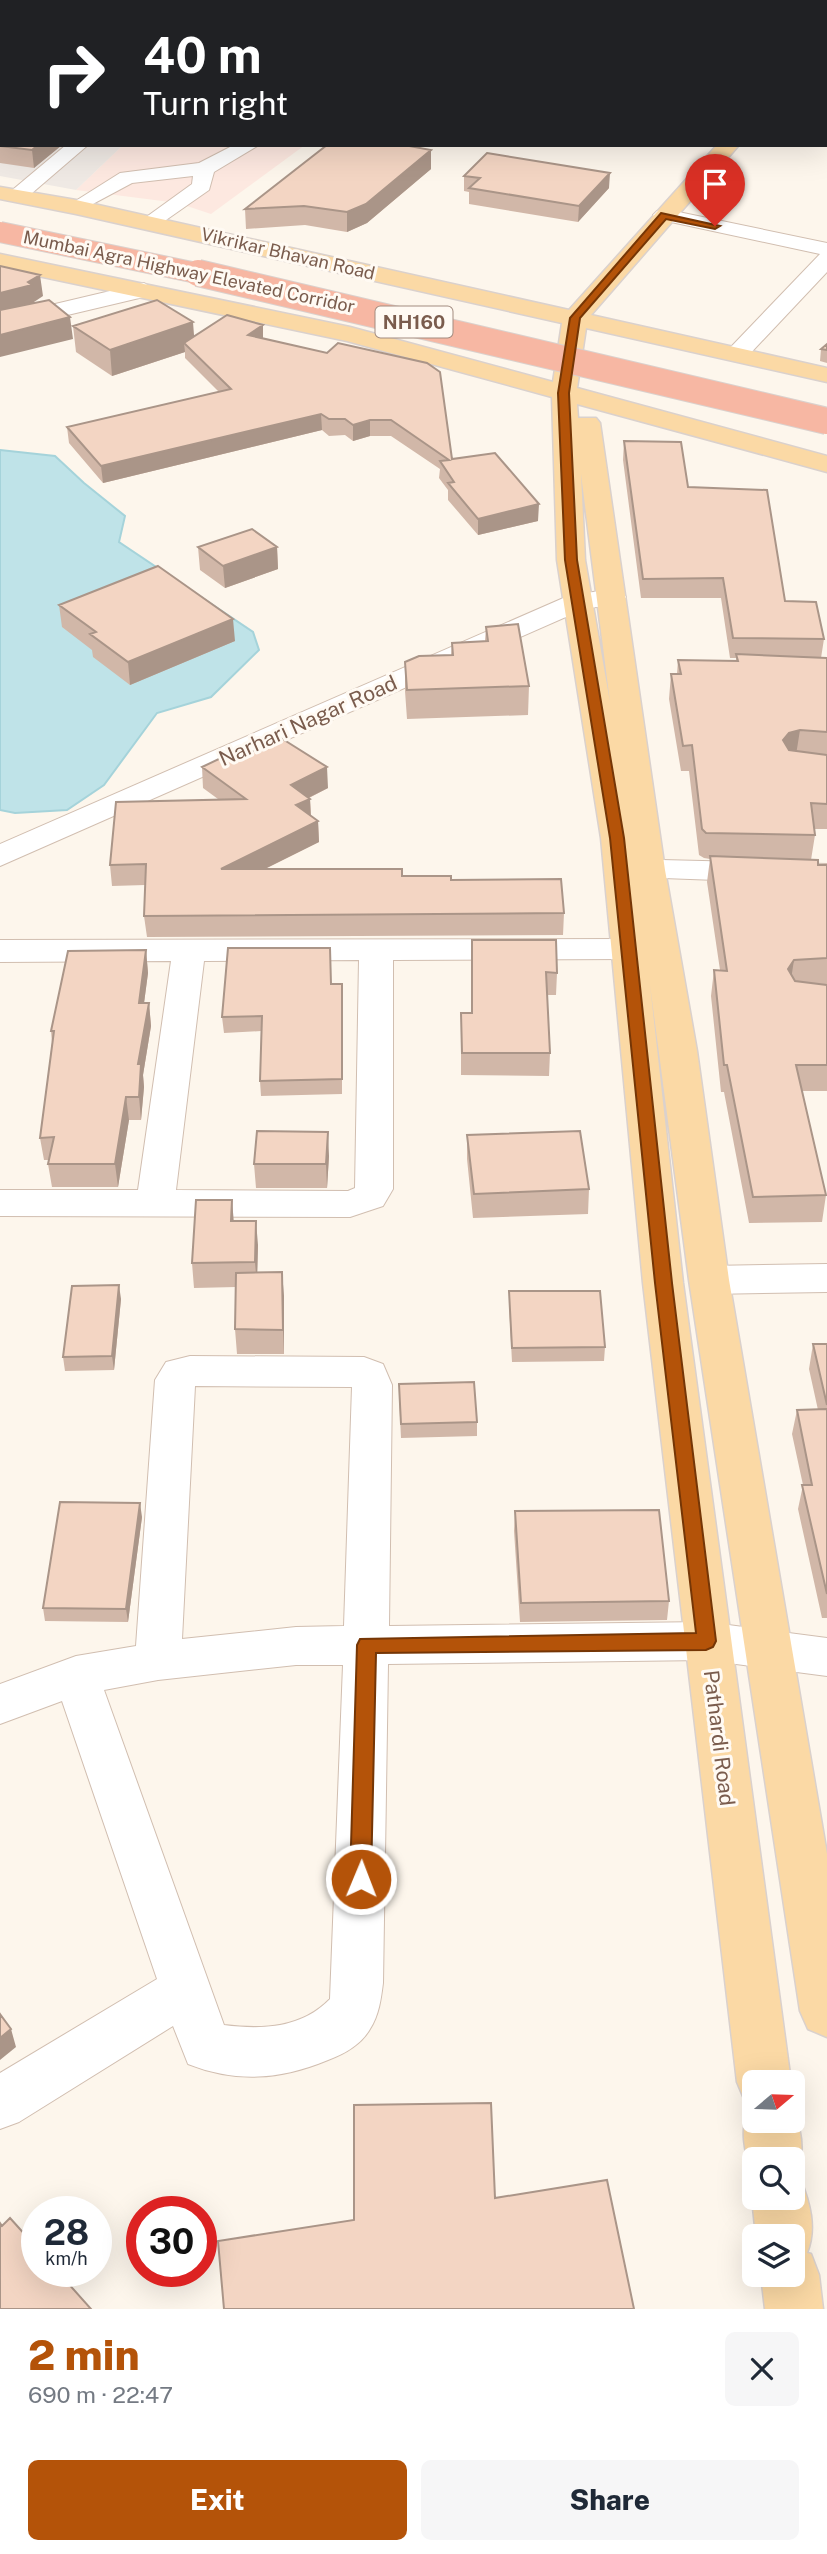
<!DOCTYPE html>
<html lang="en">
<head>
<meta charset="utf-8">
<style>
  :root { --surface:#fff; --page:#f6f6f7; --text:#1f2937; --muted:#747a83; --accent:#b45309 }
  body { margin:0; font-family:"Public Sans",sans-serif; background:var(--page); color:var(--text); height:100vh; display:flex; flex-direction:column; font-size:26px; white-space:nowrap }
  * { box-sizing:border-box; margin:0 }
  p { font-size:23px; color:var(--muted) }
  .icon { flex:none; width:38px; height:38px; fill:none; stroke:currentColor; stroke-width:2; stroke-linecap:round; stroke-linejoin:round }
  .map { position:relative; height:2309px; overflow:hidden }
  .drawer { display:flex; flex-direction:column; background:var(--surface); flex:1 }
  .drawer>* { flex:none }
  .hud { position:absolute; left:0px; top:0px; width:828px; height:147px; box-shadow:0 7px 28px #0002; background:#202124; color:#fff; overflow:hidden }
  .needle { width:46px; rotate:71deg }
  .fabs { position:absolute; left:742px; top:2070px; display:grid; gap:14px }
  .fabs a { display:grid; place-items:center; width:63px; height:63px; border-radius:10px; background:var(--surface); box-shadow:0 7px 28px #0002; font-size:35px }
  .speed { position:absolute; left:21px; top:2196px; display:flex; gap:14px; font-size:35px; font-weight:700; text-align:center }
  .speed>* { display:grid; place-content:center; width:91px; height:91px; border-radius:50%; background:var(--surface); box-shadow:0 7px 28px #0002; line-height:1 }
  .speed small { font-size:18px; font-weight:400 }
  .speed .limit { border:10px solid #d22; background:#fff; color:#111 }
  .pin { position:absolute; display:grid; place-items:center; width:60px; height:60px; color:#fff; margin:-72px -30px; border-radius:50% 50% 50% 0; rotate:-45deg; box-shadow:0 0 7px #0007 }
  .pin .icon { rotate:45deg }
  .me { position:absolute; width:77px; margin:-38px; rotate:1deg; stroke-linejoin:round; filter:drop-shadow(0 0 5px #0008) }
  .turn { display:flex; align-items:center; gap:24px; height:147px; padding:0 28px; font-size:32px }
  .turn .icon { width:91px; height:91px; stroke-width:2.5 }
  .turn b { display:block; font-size:49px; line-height:60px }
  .round { display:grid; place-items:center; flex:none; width:74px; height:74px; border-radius:10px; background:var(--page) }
  .overview { display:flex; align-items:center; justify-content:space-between; height:119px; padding:0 28px }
  h1 { font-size:42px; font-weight:800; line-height:52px; color:var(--accent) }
  .cta { display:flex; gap:14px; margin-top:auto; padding:14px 28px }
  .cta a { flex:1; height:80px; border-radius:10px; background:var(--accent); color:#fff; font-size:28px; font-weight:800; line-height:80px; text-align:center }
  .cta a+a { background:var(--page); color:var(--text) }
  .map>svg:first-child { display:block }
</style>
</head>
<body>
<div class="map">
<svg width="827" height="2309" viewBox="0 0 827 2309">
  <rect width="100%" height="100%" fill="#fdf6ec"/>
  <path fill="#fde8e0" d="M 219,0 L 695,0 L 695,2 L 216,2 Z
    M 123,145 L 305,145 L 211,214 L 178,203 L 76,190 Z"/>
  <path fill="#efe9e4" d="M 0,0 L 219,0 L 2,2 L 2,145 L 123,145 L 76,190 L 0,176 Z"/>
  <path fill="#bfe3e8" stroke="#a5d3da" stroke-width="2" d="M 0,450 L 55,456 L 84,483 L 125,516 L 119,542 L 253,632 L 259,650 L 211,697 L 157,713 L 104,785 L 67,810 L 15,813 L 0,810 Z"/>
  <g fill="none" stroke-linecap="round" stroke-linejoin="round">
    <g stroke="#d1beb0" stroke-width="2">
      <path id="minor" d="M 36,0 L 55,0 L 34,2 Z
        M 521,0 L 539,0 L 539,2 L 521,2 Z
        M 561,0 L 579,0 L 579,2 L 561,2 Z
        M 670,0 L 688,0 L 688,2 L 670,2 Z
        M 0,44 L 2,44 L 0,56 Z
        M 826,45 L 827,45 L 827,55 L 826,55 Z
        M 826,89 L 827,89 L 827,101 L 826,101 Z
        M 66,145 L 88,145 L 24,200 L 10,200 L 7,196 L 10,192 Z
        M 234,145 L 259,145 L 214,172 L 209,190 L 156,227 L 149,229 L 138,223 L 192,184 L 193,176 L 132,183 L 76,213 L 66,207 L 120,173 L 199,163 Z
        M 664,209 L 827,243 L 827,272 L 745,359 L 729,359 L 725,354 L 729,349 L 820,254 L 657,219 L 653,215 L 657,211 Z
        M 144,283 L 155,290 L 152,295 L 0,331 L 0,317 Z
        M 612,589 L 622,591 L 626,597 L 622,603 L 584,609 L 0,866 L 0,844 L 568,596 Z
        M 620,859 L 827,864 L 827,884 L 609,876 L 604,869 L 609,862 Z
        M 628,939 L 640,942 L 645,949 L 640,956 L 628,959 L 393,960 L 393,1189 L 383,1206 L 350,1217 L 0,1216 L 0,1190 L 138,1190 L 171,961 L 0,962 L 0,940 ZM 359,960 L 355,1188 L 348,1191 L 176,1190 L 204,961 Z
        M 827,1264 L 827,1292 L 709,1294 L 695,1290 L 690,1280 L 695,1270 L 709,1266 Z
        M 190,1356 L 364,1357 L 383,1364 L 392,1385 L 389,1626 L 706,1622 L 827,1638 L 827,1676 L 706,1660 L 388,1664 L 383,1983 C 381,1999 379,2015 370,2029 C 361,2045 344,2054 328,2060 C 280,2080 236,2083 188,2064 L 173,2026 L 19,2122 L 0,2129 L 0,2073 L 157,1979 L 62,1701 L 0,1724 L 0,1684 L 76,1656 L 136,1646 L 155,1380 L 166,1362 ZM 195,1386 L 352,1387 L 344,1626 L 296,1627 L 182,1639 ZM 296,1665 L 343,1665 L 330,1999 C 302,2028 263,2030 224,2025 L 104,1690 L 158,1680 Z"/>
    </g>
    <g stroke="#dad1cd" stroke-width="3">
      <path id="major" d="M 817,0 L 827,0 L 827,7 L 826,2 Z
        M 717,145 L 739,145 L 591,315 L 827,368 L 827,382 L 586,328 L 577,388 L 827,456 L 827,472 L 577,404 L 578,418 L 596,418 L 600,423 L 665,870 L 697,1051 L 729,1280 L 827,1854 L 827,2037 L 808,2029 L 800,2011 L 689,1280 L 650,985 L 683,1283 L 791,2082 L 754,2082 L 754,2121 L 793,2121 L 793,2109 C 802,2131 805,2155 796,2176 L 800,2178 C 810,2203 817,2228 807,2253 L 811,2254 L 819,2275 L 823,2309 L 765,2309 L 761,2275 L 793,2275 L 793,2236 L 756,2236 L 752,2198 L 754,2192 L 754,2198 L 793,2198 L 793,2160 L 754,2160 L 754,2178 C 744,2153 739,2128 750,2103 L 745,2101 L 737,2082 L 643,1283 L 601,838 L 557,560 L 552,397 L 347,341 L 0,268 L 0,254 L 350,327 L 553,382 L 562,323 L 76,214 L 0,199 L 0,187 L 76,200 L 569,310 ZM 581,474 L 610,702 L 585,560 Z"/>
    </g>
    <use href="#minor" fill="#fff" fill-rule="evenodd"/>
    <use href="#major" fill="#fbd9a5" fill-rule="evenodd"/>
    <g stroke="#dad1cd" stroke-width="22" stroke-linecap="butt">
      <path id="highway-bridge-far1" d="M 0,232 L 206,275"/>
    </g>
    <g stroke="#dad1cd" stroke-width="28" stroke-linecap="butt">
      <path id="highway-bridge" d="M 198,273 L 827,421"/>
    </g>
    <use href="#highway-bridge-far1" stroke="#f7b7a3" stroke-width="20"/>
    <use href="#highway-bridge" stroke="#f7b7a3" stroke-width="26"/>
  </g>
  <path fill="#d1b7a8" d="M 0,82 L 62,145 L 34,168 L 0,163 Z
    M 431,150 L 431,169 L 367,223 L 347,232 L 305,225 L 246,229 L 245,209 Z
    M 464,176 L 609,188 L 578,222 L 469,204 L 469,192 L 464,191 Z
    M 73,326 L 194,336 L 263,338 L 327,353 L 452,459 L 538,521 L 478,535 L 448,500 L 448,490 L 439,478 L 440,469 L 391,436 L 370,436 L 353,441 L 345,435 L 329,436 L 322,430 L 103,483 L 69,443 L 67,427 L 219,392 L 185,358 L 185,352 L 112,376 L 76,352 Z
    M 827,344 L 827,363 L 820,361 L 821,349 Z
    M 624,441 L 688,487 L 785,601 L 824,639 L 821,658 L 827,658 L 827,829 L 814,829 L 815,835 L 811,860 L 818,865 L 827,865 L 827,984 L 823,985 L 827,985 L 827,1091 L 802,1091 L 826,1195 L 822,1222 L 749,1223 L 724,1092 L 721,1092 L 711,996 L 714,970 L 720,970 L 707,882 L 710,859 L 704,858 L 699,855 L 689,771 L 681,771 L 669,699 L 671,674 L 677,674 L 678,660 L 736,661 L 736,658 L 730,658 L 721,598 L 641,598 L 623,460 Z
    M 198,547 L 277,547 L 278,569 L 225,588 L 200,570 Z
    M 59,605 L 235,641 L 130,685 L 93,657 L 92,650 L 62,627 Z
    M 486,627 L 529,686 L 528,715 L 407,719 L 405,691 L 405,662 L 451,655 L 452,643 L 485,641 Z
    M 247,754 L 328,788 L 309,798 L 310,799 L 311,816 L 318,821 L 319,842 L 265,869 L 402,876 L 451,880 L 564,913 L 563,935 L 147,937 L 144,916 L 145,885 L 112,886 L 110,865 L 218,799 L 203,788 L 202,767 Z
    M 472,940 L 557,973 L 556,995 L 547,995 L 550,1053 L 549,1076 L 461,1075 L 461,1013 L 471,1013 Z
    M 146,950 L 148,973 L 144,1003 L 149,1003 L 151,1026 L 143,1075 L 144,1087 L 141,1120 L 129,1120 L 118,1187 L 52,1187 L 48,1164 L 49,1160 L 44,1160 L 40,1138 L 52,1043 L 51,1031 Z
    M 331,984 L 342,984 L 342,1094 L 261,1096 L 260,1081 L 261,1031 L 224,1033 L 222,1017 Z
    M 467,1135 L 589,1189 L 588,1214 L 473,1218 L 467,1159 Z
    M 329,1156 L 327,1188 L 256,1188 L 254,1164 Z
    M 232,1200 L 233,1221 L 258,1245 L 257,1272 L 284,1296 L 284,1354 L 237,1354 L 235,1329 L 236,1287 L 194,1288 L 192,1263 Z
    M 509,1291 L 605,1347 L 604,1361 L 512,1362 L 509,1305 Z
    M 121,1299 L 114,1370 L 65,1371 L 63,1357 Z
    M 813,1344 L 827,1344 L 827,1618 L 822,1618 L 798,1509 L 803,1485 L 792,1434 L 797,1410 L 818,1410 L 809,1369 Z
    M 399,1397 L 477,1422 L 477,1436 L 401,1438 Z
    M 515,1511 L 669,1601 L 667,1620 L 520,1622 L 514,1531 Z
    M 142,1517 L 128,1622 L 45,1621 L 43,1608 Z"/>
  <path fill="#aa9588" d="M 136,0 L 150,0 L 148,2 L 134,2 Z
    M 38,145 L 62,145 L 34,168 L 32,150 Z
    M 431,150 L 431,169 L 367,223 L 347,232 L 347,212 Z
    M 610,173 L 609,188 L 578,222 L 579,206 Z
    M 40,275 L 43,296 L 34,302 L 34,306 L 0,315 L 0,293 L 28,282 Z
    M 70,317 L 73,339 L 0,357 L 0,335 Z
    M 193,322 L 195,348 L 184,343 L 185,352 L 112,376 L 110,350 Z
    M 263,325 L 263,340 L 248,335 Z
    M 321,414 L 322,430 L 103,483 L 101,466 Z
    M 370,420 L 370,436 L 353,441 L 353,425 Z
    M 539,504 L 538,521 L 478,535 L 478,519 Z
    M 277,547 L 278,569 L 225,588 L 223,566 Z
    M 233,619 L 235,641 L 130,685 L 128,662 Z
    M 800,730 L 796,755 L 785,758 L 783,740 L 789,733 Z
    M 327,767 L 328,788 L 292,806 L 291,785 Z
    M 310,799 L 311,820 L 296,805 Z
    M 318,821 L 319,842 L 222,890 L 221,869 Z
    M 146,950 L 148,973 L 141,1026 L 139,1003 Z
    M 794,960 L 790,986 L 788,969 Z
    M 149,1003 L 151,1026 L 143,1075 L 144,1087 L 141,1120 L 139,1097 L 138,1064 Z
    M 126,1097 L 129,1120 L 118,1187 L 115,1164 Z
    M 328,1132 L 329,1156 L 327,1188 L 326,1164 Z
    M 232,1200 L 234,1224 L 231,1221 Z
    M 256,1221 L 258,1245 L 257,1287 L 255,1262 Z
    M 282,1272 L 284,1296 L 284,1354 L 283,1330 Z
    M 119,1285 L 121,1299 L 114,1370 L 112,1356 Z
    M 140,1503 L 142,1517 L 128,1622 L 126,1609 Z
    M 11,2029 L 16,2047 L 0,2060 L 0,2038 Z"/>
  <path fill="#f3d5c3" stroke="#aa9588" stroke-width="2" d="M 84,0 L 136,0 L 134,2 L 81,2 Z
    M 0,82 L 2,82 L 2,145 L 38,145 L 32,150 L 0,146 Z
    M 327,145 L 404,145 L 431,150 L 366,204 L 347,212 L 304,206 L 245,209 Z
    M 487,153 L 610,173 L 579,206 L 469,188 L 480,178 L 464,176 Z
    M 0,266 L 40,275 L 28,282 L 32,285 L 0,293 Z
    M 49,300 L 70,317 L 0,335 L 0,310 Z
    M 157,300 L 193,322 L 110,350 L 73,326 Z
    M 227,315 L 263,325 L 248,335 L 327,353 L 338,343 L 427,363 L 440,372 L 452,459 L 495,453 L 539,504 L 478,519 L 448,483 L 454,482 L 440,461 L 449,460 L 391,420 L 370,420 L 353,425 L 345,419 L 329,419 L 321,414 L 101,466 L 67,427 L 231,389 L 184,343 Z
    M 827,344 L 827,350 L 821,349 Z
    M 624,441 L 681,442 L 688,487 L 767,490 L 785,601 L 816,602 L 824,639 L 733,638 L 723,578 L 643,579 Z
    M 252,529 L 277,547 L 223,566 L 198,547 Z
    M 158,566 L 233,619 L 128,662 L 90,634 L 96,632 L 59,605 Z
    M 518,624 L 529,686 L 407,690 L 405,662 L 419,656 L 453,655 L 452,643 L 488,641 L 486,627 Z
    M 736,654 L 827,658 L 827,732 L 800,730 L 789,733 L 783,740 L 789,750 L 827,755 L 827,804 L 811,803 L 815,835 L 706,833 L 702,829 L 692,745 L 683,746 L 671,674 L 681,674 L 678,660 L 738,661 Z
    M 281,738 L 327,767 L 291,785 L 310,799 L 296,805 L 318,821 L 221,869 L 402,869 L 402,876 L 451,876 L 451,880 L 561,879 L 564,913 L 144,916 L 146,864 L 110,865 L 116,802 L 246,799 L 202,767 L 240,749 L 247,754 Z
    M 710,856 L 818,860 L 818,865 L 827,865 L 827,958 L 794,960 L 788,969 L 795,981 L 827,985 L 827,1065 L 796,1065 L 826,1195 L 753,1197 L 727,1065 L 724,1065 L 714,970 L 727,971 Z
    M 472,940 L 556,940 L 557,973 L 546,972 L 550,1053 L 462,1053 L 461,1013 L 472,1013 Z
    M 228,948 L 330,948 L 331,984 L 342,984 L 342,1079 L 260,1081 L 262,1016 L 222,1017 Z
    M 146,950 L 139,1003 L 149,1003 L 138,1064 L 141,1064 L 139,1097 L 126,1097 L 115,1164 L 48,1164 L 54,1137 L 40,1138 L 54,1031 L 51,1031 L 68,951 Z
    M 257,1131 L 328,1132 L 326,1164 L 254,1164 Z
    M 580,1131 L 589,1189 L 474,1194 L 467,1135 Z
    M 196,1200 L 232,1200 L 231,1221 L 256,1221 L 255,1262 L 192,1263 Z
    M 282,1272 L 283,1330 L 235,1329 L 236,1273 Z
    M 119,1285 L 112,1356 L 63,1357 L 72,1286 Z
    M 509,1291 L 600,1291 L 605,1347 L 512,1348 Z
    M 813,1344 L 827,1344 L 827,1405 Z
    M 474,1382 L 477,1422 L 401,1424 L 399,1384 Z
    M 827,1409 L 827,1594 L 802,1485 L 812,1485 L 797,1410 Z
    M 60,1502 L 140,1503 L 126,1609 L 43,1608 Z
    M 659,1510 L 669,1601 L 521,1603 L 515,1511 Z
    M 0,2014 L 11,2029 L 0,2038 Z
    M 491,2103 L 495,2198 L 607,2180 L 634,2309 L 224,2309 L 218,2241 L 354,2220 L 354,2105 Z
    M 10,2218 L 37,2248 L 37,2272 L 58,2272 L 91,2309 L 0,2309 L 0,2223 L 2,2226 Z"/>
  <path fill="#b45309" stroke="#753606" stroke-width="2" d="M 661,213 L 720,226 L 715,229 L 666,219 L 580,318 L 569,393 L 577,560 L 624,838 L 672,1283 L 716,1641 L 713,1647 L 706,1650 L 376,1653 L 371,1879 L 368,1886 L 361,1889 L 353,1886 L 350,1879 L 357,1645 L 360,1639 L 696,1633 L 655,1283 L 610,838 L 565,560 L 558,393 L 570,318 Z"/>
  <g text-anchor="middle" stroke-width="6" stroke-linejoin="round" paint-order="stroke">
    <g font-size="18" fill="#7a5c4d" stroke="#fffaf3">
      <text transform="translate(288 254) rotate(13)" y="6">Vikrikar Bhavan Road</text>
      <text transform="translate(189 272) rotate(12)" y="6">Mumbai Agra Highway Elevated Corridor</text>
    </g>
    <rect fill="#fffaf3" stroke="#a28b7f" stroke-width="2" x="375.5" y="306.5" width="77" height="31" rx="5"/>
    <g font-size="19" font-weight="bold" fill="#7a5c4d">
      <text x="414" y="329">NH160</text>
    </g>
    <g font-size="21" fill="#7a5c4d" stroke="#fffaf3">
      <text transform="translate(308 721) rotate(-24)" y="7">Narhari Nagar Road</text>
      <text transform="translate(719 1738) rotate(83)" y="7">Pathardi Road</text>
    </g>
  </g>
</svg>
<div class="fabs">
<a><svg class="needle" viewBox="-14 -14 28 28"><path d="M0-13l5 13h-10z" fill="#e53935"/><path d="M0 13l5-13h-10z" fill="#747a83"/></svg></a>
<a><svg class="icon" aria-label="search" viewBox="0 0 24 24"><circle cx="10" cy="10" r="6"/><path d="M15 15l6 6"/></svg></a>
<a><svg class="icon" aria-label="layers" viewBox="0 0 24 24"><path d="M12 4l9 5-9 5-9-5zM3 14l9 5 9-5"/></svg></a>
</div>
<div class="speed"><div>28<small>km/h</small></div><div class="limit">30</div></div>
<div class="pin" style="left:715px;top:226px;background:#d93025"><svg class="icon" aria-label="arrive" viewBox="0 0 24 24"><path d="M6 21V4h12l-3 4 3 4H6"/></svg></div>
<svg class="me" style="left:361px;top:1879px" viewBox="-20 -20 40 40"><circle r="17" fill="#b45309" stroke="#fff" stroke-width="3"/><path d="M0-11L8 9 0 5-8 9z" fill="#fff"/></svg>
<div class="hud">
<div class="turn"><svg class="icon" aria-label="right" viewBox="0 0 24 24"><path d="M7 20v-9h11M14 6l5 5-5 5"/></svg><div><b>40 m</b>Turn right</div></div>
</div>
</div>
<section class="drawer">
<div class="overview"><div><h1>2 min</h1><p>690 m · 22:47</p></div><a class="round"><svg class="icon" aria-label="close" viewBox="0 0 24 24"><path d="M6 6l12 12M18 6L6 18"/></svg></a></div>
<div class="cta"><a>Exit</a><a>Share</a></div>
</section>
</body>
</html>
